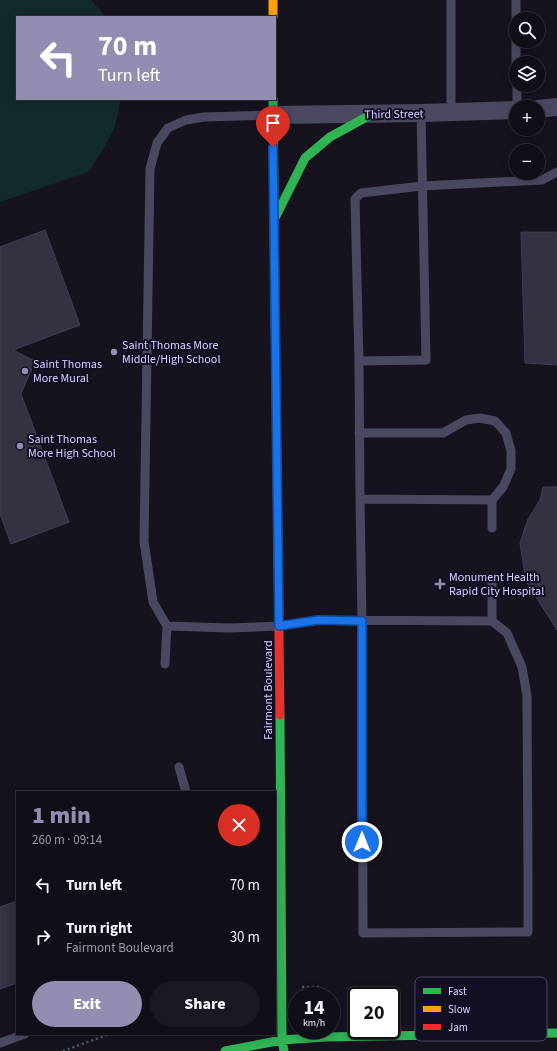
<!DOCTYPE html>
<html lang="en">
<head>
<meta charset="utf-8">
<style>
  :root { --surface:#100e17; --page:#191720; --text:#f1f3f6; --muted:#9c9ca1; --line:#302e36; --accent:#938eb1 }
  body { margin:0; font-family:"Source Sans 3",sans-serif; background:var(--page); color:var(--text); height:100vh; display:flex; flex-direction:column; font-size:15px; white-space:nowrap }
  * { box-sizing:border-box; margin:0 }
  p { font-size:13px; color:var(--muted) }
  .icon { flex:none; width:22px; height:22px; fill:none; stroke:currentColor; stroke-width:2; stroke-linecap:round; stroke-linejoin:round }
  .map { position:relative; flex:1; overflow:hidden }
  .details { position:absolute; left:16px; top:791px; width:260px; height:244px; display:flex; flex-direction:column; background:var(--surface); border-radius:0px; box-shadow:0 2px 10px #0003,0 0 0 1px var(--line) }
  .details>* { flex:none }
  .hud { position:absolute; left:16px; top:16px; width:260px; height:84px; border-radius:0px; box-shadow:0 2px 10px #0003,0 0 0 1px var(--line); background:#938eb1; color:#fff; overflow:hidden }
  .tools { position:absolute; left:509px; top:12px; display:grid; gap:8px }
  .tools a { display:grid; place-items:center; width:36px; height:36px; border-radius:50%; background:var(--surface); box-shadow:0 2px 10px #0003,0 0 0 1px var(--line); font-size:20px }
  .speed { position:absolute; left:288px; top:987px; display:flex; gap:8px; font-size:20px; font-weight:700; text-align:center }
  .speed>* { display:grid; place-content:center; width:52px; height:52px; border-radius:50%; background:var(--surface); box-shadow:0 2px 10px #0003,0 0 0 1px var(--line); line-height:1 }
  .speed small { font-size:10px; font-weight:400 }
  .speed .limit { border:2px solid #111; border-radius:6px; background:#fff; color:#111 }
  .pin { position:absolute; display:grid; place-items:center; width:34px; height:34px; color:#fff; margin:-41px -17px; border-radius:50% 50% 50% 0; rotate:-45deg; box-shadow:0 0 4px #0007 }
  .pin .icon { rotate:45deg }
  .me { position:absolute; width:44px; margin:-22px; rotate:0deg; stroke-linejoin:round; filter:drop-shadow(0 0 3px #0008) }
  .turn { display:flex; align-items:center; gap:14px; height:84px; padding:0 16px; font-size:18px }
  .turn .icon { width:52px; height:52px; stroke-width:2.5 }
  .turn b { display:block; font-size:28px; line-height:34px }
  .round { display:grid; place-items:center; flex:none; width:42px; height:42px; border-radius:21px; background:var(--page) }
  .summary { display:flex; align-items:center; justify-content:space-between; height:68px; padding:0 16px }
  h1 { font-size:24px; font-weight:800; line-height:30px; color:var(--accent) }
  .action { display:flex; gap:8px; margin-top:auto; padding:8px 16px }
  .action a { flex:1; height:46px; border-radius:24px; background:var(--accent); color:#fff; font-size:16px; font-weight:800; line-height:46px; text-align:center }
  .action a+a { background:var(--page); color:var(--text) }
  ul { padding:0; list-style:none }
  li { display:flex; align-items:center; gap:12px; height:52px; padding:0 16px }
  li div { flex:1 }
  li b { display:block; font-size:15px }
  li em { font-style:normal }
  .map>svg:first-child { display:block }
</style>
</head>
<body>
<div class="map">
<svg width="557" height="1051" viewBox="0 0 557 1051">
  <rect width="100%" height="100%" fill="#16131f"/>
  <path fill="#122a2b" d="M 0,0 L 91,0 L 100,10 L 105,17 L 17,17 L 17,99 L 121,99 L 114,129 L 101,153 L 88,172 L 0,202 Z"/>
  <path fill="#343141" stroke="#423d53" d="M 45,230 L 80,325 L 13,350 L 35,361 L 21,394 L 69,522 L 11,544 L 0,514 L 0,247 Z
    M 521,232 L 557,232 L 557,365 L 525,363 Z
    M 543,487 L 557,487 L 557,630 L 526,581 L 520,543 L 528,519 L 540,500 Z
    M 17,901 L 17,983 L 0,989 L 0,907 Z"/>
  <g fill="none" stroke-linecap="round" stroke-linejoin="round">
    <path stroke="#4c5a69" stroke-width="2.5" stroke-dasharray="2 3" stroke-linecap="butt" d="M 302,987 L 320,987
      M 63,1051 L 110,1034"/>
    <path stroke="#494860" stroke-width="9" d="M 451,0 L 451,112
      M 516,0 L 516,19
      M 516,41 L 516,63
      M 517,85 L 517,107
      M 273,115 L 204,117 L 186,120 L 168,128 L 157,143 L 150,169 L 144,541 L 153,602 L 167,626 L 229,628 L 279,626 L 320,620 L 492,621 L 492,582
      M 359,361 L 426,360 L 421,113
      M 359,433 L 443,433 L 466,420 L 480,418 L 495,421 L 506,433 L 511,451 L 511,469 L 503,487 L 492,500 L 492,528
      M 360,499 L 359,361 L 355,199 L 361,193 L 422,186 L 542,180 L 557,172
      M 492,621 L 507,633 L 522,667 L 527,696 L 528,873 L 528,932 L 363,933 L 362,621 L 360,499 L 492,500
      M 165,664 L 167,626
      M 179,767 L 186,792
      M 0,1043 L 25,1034"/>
    <path stroke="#494860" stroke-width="18" d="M 538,109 L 557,107
      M 273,115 L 421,113 L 516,110"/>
    <path stroke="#30b455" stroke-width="9" d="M 273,99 L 276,395
      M 275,218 L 305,158 L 330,137 L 372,114
      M 280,715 L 282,1040 L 284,1051
      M 225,1051 L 282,1040 L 325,1037 L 557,1033"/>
    <path stroke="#ff9f0a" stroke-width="9" d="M 273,0 L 273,17"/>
    <path stroke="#e5322d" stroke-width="9" d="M 276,395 L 280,715"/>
  </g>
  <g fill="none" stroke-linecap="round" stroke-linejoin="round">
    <g stroke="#114b97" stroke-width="10">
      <path id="route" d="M 273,147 L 279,626 L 318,620 L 362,621 L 362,842"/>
    </g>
    <use href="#route" stroke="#1a73e8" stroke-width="7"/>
  </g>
  <g fill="#938eb1" stroke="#120e24" stroke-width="1.5">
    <circle cx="114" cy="352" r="4"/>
    <circle cx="25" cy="371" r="4"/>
    <circle cx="20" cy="446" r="4"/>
    <path d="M438 578h4v4h4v4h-4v4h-4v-4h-4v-4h4z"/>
  </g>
  <g text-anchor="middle" stroke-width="4" stroke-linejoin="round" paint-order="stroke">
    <g font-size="12" fill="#d7d1ff" stroke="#120e24">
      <text transform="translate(394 114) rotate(-1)" y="4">Third Street</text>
      <text transform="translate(268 690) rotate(-90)" y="4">Fairmont Boulevard</text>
    </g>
    <g font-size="12" fill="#d7d1ff" stroke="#120e24" text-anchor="start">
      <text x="122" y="349">Saint Thomas More<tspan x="122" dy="14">Middle/High School</tspan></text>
      <text x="33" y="368">Saint Thomas<tspan x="33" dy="14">More Mural</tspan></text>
      <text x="28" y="443">Saint Thomas<tspan x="28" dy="14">More High School</tspan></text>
      <text x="449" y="581">Monument Health<tspan x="449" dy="14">Rapid City Hospital</tspan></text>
    </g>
  </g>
  <rect x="415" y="977" width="132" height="64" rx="6" fill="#120e24" stroke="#4d4866" stroke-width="1"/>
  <rect x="423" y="988" width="18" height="6" fill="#30b455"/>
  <rect x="423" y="1006" width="18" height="6" fill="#ff9f0a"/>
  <rect x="423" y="1024" width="18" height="6" fill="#e5322d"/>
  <g font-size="11" fill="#d7d1ff">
    <text x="448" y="995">Fast</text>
    <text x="448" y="1013">Slow</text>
    <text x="448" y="1031">Jam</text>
  </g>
</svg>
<div class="tools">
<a><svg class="icon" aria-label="search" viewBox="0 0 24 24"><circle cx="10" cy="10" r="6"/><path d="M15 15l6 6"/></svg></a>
<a><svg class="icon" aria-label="layers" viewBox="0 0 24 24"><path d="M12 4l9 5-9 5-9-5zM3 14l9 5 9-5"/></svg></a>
<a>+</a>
<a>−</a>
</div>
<div class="speed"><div>14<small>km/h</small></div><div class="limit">20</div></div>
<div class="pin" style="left:273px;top:147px;background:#d93025"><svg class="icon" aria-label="arrive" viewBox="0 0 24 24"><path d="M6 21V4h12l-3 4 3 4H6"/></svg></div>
<svg class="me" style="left:362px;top:842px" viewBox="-20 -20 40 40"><circle r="17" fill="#1a73e8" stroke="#fff" stroke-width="3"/><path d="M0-11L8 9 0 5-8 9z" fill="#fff"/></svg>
<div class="hud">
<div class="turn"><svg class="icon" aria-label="left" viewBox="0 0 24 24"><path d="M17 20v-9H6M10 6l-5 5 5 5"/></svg><div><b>70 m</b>Turn left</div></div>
</div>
<section class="details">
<div class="summary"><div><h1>1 min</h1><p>260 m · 09:14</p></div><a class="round" style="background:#d93025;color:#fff"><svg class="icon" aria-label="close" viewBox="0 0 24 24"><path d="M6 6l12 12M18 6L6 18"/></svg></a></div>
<ul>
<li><svg class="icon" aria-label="left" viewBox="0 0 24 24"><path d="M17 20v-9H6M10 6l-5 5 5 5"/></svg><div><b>Turn left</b></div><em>70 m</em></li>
<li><svg class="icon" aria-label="right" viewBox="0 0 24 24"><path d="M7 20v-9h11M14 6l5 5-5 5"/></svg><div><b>Turn right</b><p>Fairmont Boulevard</p></div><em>30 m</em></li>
</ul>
<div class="action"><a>Exit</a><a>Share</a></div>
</section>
</div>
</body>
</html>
